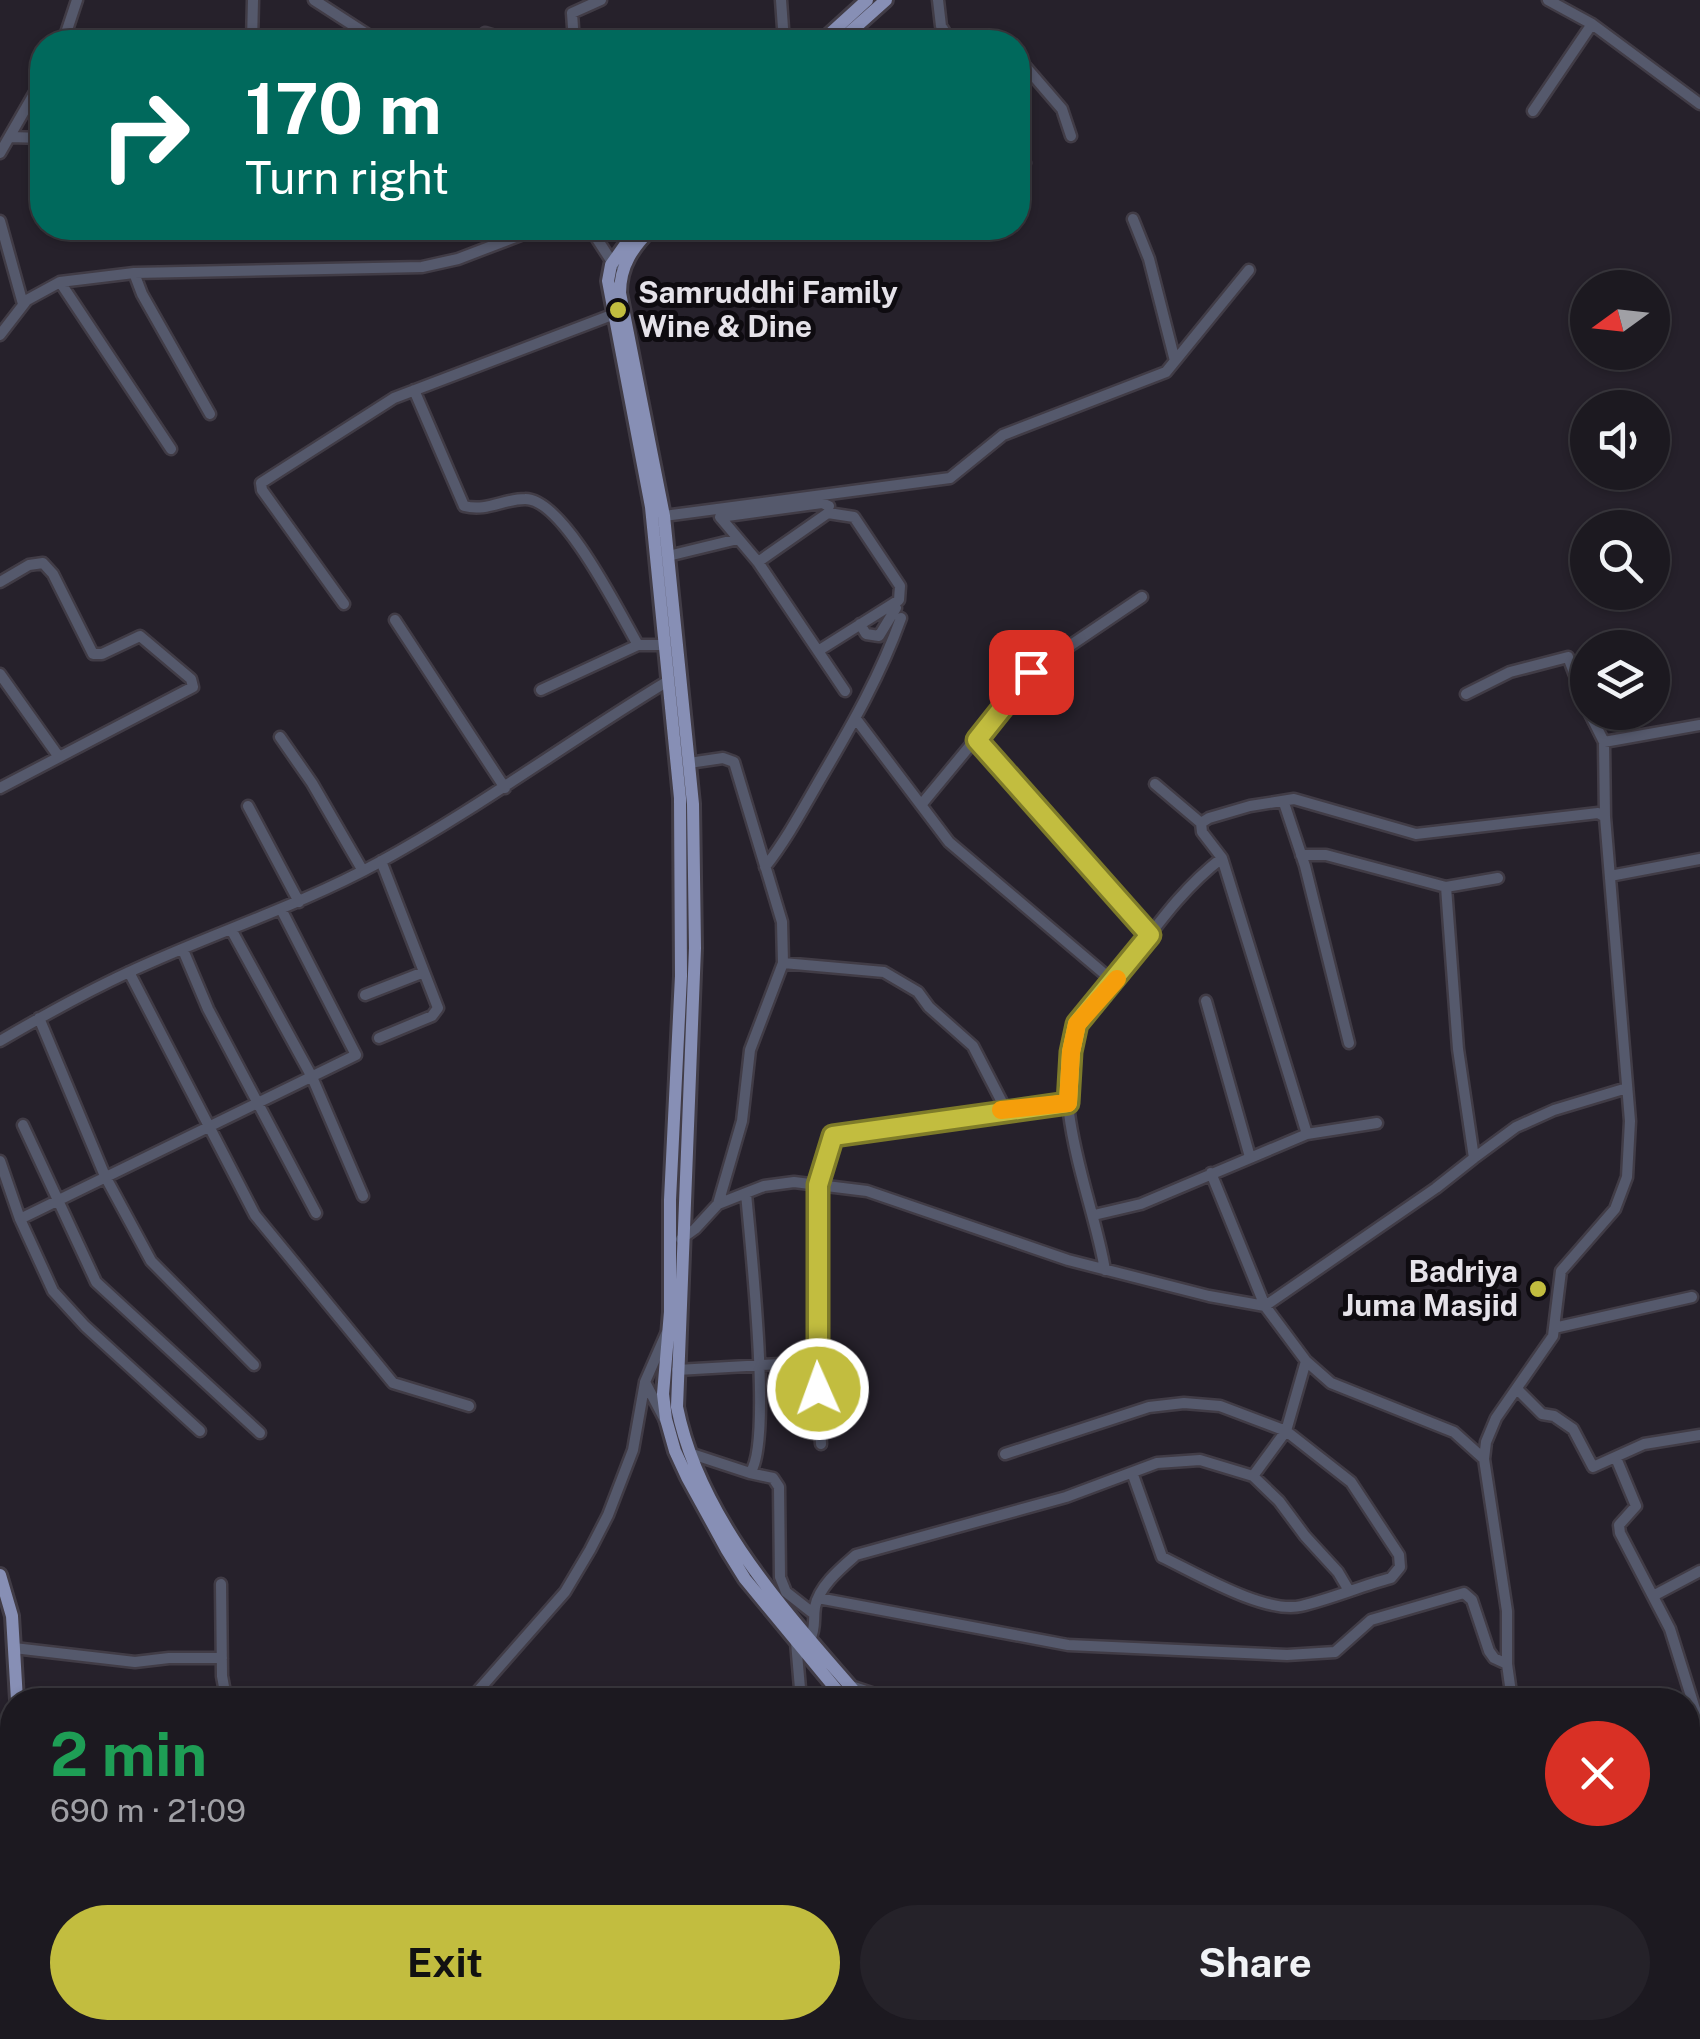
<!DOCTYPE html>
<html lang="en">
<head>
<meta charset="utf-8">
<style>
  :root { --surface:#1c1920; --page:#252229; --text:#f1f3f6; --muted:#a0a0a5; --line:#3a383e; --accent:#c2bd3f }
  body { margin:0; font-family:"Public Sans",sans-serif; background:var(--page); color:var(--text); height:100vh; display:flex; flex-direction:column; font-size:38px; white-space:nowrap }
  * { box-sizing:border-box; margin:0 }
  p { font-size:32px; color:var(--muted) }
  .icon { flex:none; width:55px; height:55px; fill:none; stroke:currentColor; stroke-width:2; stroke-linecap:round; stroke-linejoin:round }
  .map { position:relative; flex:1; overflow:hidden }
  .drawer { position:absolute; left:0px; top:1688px; width:1700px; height:352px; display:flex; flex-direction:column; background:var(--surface); border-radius:40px 40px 0 0; box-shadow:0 2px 8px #0004,0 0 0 2px var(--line) }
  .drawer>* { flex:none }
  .guide { position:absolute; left:30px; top:30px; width:1000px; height:210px; border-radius:40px; box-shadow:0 2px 8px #0004,0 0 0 2px var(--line); background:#00695c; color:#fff; overflow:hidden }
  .needle { width:65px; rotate:255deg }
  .tools { position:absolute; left:1570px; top:270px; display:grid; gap:20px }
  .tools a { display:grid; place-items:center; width:100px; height:100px; border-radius:50%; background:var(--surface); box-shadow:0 2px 8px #0004,0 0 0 2px var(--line); font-size:50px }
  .pin { position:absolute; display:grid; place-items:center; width:85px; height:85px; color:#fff; margin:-42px; border-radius:20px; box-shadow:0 5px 15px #0006 }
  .me { position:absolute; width:110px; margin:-55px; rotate:358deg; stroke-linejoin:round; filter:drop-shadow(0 0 8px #0008) }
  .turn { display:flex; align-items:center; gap:35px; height:210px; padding:0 50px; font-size:45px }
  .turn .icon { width:130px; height:130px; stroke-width:2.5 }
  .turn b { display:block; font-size:70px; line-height:85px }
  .round { display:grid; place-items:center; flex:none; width:105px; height:105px; border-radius:52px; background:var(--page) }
  .overview { display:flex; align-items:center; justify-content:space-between; height:170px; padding:0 50px }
  h1 { font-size:60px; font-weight:700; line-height:75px; color:#1e9e55 }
  .button { display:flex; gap:20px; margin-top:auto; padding:20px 50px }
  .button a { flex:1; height:115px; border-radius:60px; background:var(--accent); color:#111; font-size:40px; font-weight:700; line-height:115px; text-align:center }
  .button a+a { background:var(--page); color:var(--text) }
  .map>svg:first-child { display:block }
</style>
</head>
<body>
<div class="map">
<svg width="1700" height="2039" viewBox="0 0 1700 2039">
  <rect width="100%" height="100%" fill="#26212b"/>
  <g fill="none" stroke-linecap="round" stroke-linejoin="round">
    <g stroke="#413c46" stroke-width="15">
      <path id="minor" d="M 314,0 L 379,42
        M 781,0 L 784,42
        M 938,0 L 941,26 L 951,42
        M 1548,0 L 1592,24 L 1700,104
        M 485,33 L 516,42
        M 63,42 L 77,0
        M 252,42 L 253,0
        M 574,42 L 572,13 L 601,0
        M 1018,58 L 1062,109 L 1071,136
        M 1533,111 L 1592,24
        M 11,137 L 42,138
        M 1018,145 L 1025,163 L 1018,169
        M 0,153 L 42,80
        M 1133,219 L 1149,259 L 1175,361
        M 0,221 L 23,304
        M 590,228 L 612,262 L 620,265
        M 134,273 L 142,294 L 210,414
        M 60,282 L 171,449
        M 0,335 L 27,300 L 60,282 L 134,273 L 422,267 L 458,259 L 539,228
        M 414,390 L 464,506 C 487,512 503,499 525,499 C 563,498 620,614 638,645 L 665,645
        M 829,506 L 822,503 L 720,517 L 758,562 L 845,691
        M 664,516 L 950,478 L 1003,435 L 1166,372 L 1249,270
        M 668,556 L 738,539
        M 758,562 L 828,513 L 854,517 L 900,586 L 899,600 L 818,651
        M 0,582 L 29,565 L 43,563 L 53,574 L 93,654 L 102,654 L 140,636 L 191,679 L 193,687 L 0,788
        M 344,604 L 262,490 L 261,483 L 394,398 L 617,313
        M 395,620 L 505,788
        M 860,624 L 866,634 L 879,636 L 896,608
        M 0,674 L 59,757
        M 541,690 L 638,645
        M 1466,694 L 1510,672 L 1568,657 L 1588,709
        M 1589,712 L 1604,742 L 1700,725
        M 856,719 L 949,842 L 1114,982
        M 280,737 L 312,783 L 363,871
        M 977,740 L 1150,935
        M 1604,742 L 1605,817
        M 689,763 L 723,758 L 734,762 L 782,922 L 783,963 L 750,1050 L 742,1121 L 718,1204
        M 1155,784 L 1201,823 L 1202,832 L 1222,858 L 1307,1134
        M 1284,803 L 1305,866 L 1349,1043
        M 921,805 L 1031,672 L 1142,597
        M 248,806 L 299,902
        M 1201,823 L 1209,818 L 1250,806 L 1294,799 L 1416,834 L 1598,813 L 1605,817 L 1630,1121 L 1627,1177 L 1615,1209 L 1561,1271 L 1553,1336 L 1496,1418 L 1486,1442 L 1484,1459
        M 1301,855 L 1326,855 L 1446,887 L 1498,878
        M 765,867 C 787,839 804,807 822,776 C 852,725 881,674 901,618
        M 1610,876 L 1700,859
        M 232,931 L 312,1077 L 363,1196
        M 183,950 L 208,1009 L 316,1213
        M 783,963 L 884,972 L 918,992 L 929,1007 L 973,1046 L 1006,1110
        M 129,972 L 255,1215 L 393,1383 L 469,1406
        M 365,995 L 424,972
        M 1206,1001 L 1250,1157
        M 39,1018 L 105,1176 L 151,1261 L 254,1365
        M 379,1038 L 432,1016 L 438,1008 L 381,861
        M 0,1041 C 41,1017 84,993 127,973 C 210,934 297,907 378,863 C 479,808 570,740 668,681
        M 23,1125 L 96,1282 L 260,1433
        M 1474,1158 L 1516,1127 L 1554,1110 L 1627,1088
        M 0,1161 L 20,1219 L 53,1291 L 85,1326 L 200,1431
        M 1211,1173 L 1265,1306 L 1436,1188 L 1474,1158 L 1458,1049 L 1446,887
        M 1094,1215 L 1141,1204 L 1307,1134 L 1377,1123
        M 20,1219 L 356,1055 L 282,911
        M 681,1239 L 695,1229 L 718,1204 L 764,1186 L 794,1182 L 867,1191 L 1068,1260 L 1209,1296 L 1265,1306 L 1306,1361 L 1331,1383 L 1454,1432 L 1484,1459 L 1507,1611 L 1507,1664 L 1512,1700
        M 1105,1270 C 1093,1197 1047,1100 1077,1027 C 1084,1008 1116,980 1130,961 C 1158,924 1184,887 1222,858
        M 1554,1328 L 1692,1297
        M 677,1370 L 816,1362
        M 645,1382 L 667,1424
        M 1518,1390 L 1542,1414 L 1554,1416 L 1573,1429 L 1593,1467 L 1644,1444 L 1700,1435
        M 821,1444 L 816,1362 L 818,1185 L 833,1136 L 1068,1103
        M 689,1453 L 750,1473 C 773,1443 750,1241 746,1193
        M 1005,1454 L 1149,1407 L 1184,1403 L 1220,1406 L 1286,1431 L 1351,1482 L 1399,1555 L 1400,1567 L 1391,1578 C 1361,1586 1331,1599 1301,1606 C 1264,1614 1196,1573 1162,1557 L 1133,1475
        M 1616,1458 L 1636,1506 L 1619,1525 L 1620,1533 L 1670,1629 L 1700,1725
        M 750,1473 L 773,1478 L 779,1487 L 780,1577 L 786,1592 L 814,1614
        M 1253,1476 L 1279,1501 L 1305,1536 L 1338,1572 L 1348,1589
        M 221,1584 L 222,1676 L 225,1692 L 234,1696 L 265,1700
        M 1653,1596 L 1700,1571
        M 818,1598 L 1068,1645 L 1287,1655 L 1335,1652 L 1371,1620 L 1464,1593 L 1472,1600 L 1489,1651 L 1494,1658 L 1507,1664
        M 810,1640 C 816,1627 813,1620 815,1607 C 819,1586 841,1568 856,1555 L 1066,1497 L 1157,1463 L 1200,1460 L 1253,1476 L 1286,1431 L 1306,1361
        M 796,1642 L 801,1700
        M 14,1648 L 135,1662 L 169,1658 L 222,1658
        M 851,1686 L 893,1700
        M 470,1700 L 565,1592 L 590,1550 L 608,1515 L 633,1450 L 645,1382 L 666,1334
        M 688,1700 L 692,1696 L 695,1700
        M 1688,1795 L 1700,1796
        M 1688,1944 L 1700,1945
        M 919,2028 L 933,2039
        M 1679,2028 L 1681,2039
        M 0,2039 L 12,2013
        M 1456,2039 L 1458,2028"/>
    </g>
    <g stroke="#413c46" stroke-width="18">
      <path id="major" d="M 821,42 L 867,0
        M 839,42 L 886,0
        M 637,228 L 611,265 L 608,281 L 651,507 L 680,798 L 681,976 L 670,1200 L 670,1312 L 663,1394 L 666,1419 L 675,1451 L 687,1477 L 727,1550 L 745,1579 L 845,1700
        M 652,228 C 633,247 620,265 620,293 L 664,516 L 693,804 L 695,948 L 677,1407 C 700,1522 788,1614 862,1700
        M 0,1575 L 12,1616 L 17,1700
        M 0,1768 L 12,1727
        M 0,1813 L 12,1832
        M 277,2028 L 277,2039
        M 994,2028 L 1016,2039
        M 1098,2028 L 1104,2039
        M 1112,2028 L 1119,2039
        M 964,2039 L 975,2028"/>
    </g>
    <use href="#minor" stroke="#55596c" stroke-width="10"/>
    <use href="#major" stroke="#878fb5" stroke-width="12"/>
  </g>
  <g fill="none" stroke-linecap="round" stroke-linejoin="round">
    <g stroke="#7e7b29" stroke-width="25">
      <path id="route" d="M 818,1389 L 818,1185 L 833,1136 L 1068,1103 L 1071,1052 L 1077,1024 L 1150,935 L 977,740 L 1031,672"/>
    </g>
    <use href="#route" stroke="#c2bd3f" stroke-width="18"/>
    <path stroke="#f59e0b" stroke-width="18" d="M 1001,1110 L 1068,1103 L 1071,1052 L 1077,1024 L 1117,979"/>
  </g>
  <g fill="#c2bd3f" stroke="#0e0b10" stroke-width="4">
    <circle cx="618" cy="310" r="10"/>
    <circle cx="1538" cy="1289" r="10"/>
  </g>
  <g text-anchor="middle" stroke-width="10" stroke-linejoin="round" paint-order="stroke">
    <g font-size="30" font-weight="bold" fill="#e5e2e9" stroke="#0e0b10" text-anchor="start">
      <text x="638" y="303">Samruddhi Family<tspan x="638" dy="34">Wine &amp; Dine</tspan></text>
      <text x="1518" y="1282" text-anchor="end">Badriya<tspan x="1518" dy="34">Juma Masjid</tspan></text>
    </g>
  </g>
</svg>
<div class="tools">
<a><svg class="needle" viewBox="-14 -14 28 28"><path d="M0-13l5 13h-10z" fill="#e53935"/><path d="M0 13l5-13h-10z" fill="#a0a0a5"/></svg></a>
<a><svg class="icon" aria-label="sound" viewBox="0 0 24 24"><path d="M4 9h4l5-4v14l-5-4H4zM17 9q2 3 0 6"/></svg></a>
<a><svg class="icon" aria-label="search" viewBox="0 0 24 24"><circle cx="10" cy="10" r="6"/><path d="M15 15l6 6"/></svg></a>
<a><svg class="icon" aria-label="layers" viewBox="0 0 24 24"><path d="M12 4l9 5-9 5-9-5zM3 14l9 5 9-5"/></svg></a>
</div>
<div class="pin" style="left:1031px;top:672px;background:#d93025"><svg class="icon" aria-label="arrive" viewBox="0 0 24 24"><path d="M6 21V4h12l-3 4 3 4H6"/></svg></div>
<svg class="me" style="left:818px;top:1389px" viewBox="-20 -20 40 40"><circle r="17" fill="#c2bd3f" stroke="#fff" stroke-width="3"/><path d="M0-11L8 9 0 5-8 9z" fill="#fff"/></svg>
<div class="guide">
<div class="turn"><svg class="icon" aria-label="right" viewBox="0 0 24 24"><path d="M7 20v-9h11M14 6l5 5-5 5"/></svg><div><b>170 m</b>Turn right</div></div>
</div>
<section class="drawer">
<div class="overview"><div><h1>2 min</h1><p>690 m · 21:09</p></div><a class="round" style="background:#d93025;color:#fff"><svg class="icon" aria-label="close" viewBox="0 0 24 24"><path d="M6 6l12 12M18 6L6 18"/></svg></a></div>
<div class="button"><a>Exit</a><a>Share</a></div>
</section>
</div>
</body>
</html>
